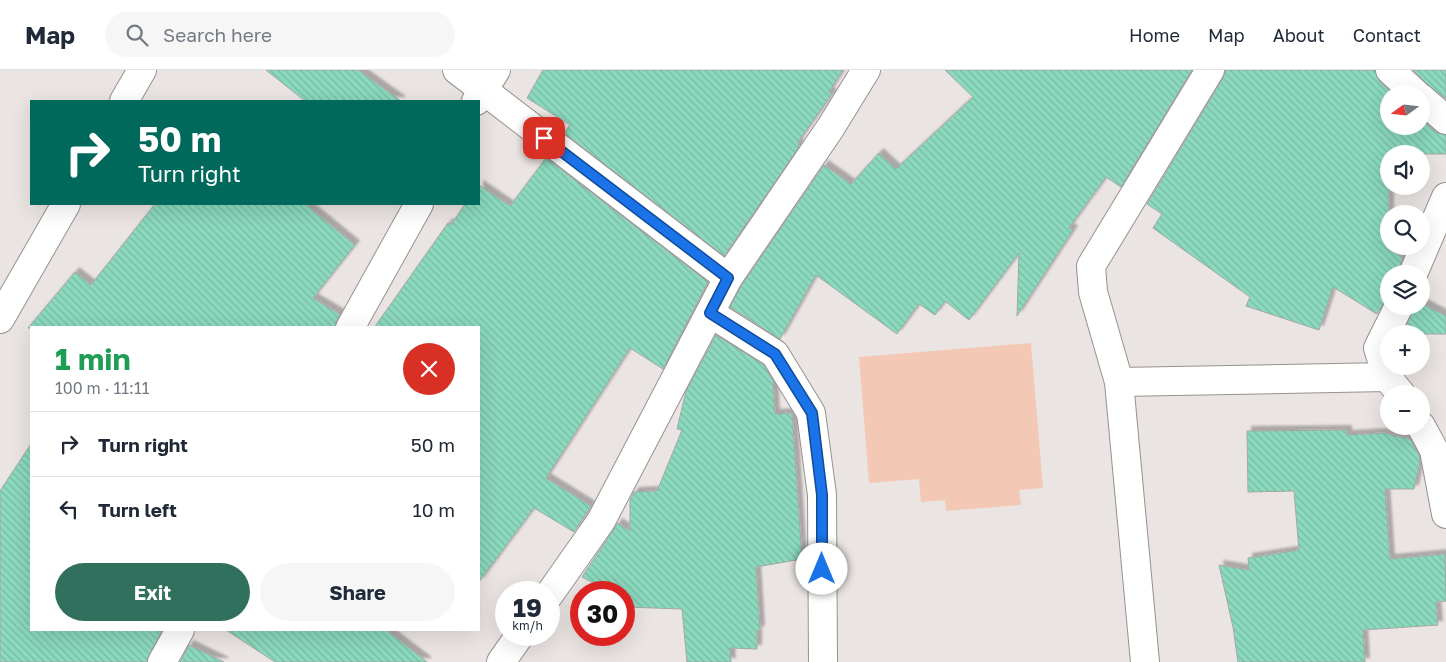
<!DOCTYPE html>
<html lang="en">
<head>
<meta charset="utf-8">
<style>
  :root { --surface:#fff; --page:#f6f6f7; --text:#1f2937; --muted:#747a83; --line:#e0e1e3; --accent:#31705d }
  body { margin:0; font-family:"Golos Text",sans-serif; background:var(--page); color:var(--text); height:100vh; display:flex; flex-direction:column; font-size:19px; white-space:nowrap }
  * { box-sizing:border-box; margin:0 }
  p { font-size:16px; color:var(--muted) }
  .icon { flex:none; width:28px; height:28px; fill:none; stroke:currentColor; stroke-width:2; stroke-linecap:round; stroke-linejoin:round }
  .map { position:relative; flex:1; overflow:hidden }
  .side { position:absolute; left:30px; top:256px; width:450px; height:305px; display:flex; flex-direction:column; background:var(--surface); border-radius:0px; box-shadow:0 5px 20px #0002 }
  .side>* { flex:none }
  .guide { position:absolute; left:30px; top:30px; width:450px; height:105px; border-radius:0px; box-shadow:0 5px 20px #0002; background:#00695c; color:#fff; overflow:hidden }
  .needle { width:32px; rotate:255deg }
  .controls { position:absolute; left:1380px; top:15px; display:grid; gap:10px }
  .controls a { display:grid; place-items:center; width:50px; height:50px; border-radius:50%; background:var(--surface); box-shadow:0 5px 20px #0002; font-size:25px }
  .speed { position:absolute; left:495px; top:511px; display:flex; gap:10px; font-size:25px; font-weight:700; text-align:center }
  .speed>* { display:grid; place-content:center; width:65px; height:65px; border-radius:50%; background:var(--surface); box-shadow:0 5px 20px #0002; line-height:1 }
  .speed small { font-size:12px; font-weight:400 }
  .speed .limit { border:8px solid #d22; background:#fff; color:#111 }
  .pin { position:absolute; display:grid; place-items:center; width:42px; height:42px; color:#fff; margin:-21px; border-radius:10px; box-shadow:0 2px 8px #0006 }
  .me { position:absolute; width:55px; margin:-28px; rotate:0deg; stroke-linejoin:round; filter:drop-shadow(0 0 4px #0008) }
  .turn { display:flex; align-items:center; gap:18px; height:105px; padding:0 25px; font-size:22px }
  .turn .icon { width:65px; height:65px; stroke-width:2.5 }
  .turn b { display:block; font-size:35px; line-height:42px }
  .round { display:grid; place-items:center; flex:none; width:52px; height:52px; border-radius:26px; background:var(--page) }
  .head { display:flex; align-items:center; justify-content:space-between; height:85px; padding:0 25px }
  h1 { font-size:30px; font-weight:700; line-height:38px; color:#1e9e55 }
  .action { display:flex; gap:10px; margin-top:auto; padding:10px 25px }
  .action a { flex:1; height:58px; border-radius:30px; background:var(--accent); color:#fff; font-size:20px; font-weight:700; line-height:58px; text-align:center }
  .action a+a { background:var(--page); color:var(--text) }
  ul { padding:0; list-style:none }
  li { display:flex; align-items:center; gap:15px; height:65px; padding:0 25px; border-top:1px solid var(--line) }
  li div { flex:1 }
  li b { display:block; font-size:19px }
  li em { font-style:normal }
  header { display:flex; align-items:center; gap:30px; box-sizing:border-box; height:70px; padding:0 25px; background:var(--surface); border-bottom:1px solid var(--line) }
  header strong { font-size:24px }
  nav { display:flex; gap:28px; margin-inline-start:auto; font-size:18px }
  .search { width:350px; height:45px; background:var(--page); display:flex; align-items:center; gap:12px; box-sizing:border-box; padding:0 18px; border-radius:28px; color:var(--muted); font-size:19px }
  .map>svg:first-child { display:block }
</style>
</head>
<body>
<header>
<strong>Map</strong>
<div class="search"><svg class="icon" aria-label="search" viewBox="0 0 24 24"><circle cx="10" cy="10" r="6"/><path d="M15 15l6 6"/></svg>Search here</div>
<nav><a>Home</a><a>Map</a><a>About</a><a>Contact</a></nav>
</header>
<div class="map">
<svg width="1446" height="592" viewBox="0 0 1446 592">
  <defs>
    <pattern id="building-back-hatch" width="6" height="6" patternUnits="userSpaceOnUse" patternTransform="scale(1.25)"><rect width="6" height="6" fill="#8bd9be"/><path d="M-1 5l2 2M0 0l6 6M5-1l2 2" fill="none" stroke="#78baa3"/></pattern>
    <filter id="shadow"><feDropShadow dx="4.5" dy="-4.5" stdDeviation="1" flood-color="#0004"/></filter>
  </defs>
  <rect width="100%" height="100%" fill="#eae4e2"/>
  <path fill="#f3c9b5" d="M 1031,273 L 1043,418 L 1019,420 L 1021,435 L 946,441 L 945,430 L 921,432 L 919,409 L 869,413 L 859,287 Z"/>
  <path fill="url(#building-back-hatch)" stroke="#a2a8a6" filter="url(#shadow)" d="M 266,0 L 358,0 L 401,31 L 305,31 Z
    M 543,0 L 843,0 L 829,22 L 832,24 L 798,72 L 799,77 L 724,186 L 564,63 L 570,55 L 527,28 Z
    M 945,0 L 1192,0 L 1121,117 L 1106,107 L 1069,158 L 1073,160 L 1017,246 L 1019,183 L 969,250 L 945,231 L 935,245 L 919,234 L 897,264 L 816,205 L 780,269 L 730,237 L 741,216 L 824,95 L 851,114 L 879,83 L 896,99 L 973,27 Z
    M 1226,0 L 1375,0 L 1379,11 L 1393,24 L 1389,24 L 1389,56 L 1421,56 L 1421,49 L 1436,62 L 1446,65 L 1446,84 L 1389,84 L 1389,180 L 1403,187 L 1398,204 L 1389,204 L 1389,225 L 1377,244 L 1333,217 L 1319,260 L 1246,236 L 1250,227 L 1153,158 L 1162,144 L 1147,134 L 1223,8 Z
    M 1413,0 L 1446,0 L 1446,29 L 1428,15 Z
    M 546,88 L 708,212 L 663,299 L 630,278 L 546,408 L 591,436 L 574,462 L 534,438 L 479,512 L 479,258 L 374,258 L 448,153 L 451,155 L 465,134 L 479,134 L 479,115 L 510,136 Z
    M 155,134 L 305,134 L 355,175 L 313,228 L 340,244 L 334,258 L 28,258 L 75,202 L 91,215 Z
    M 1421,233 L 1446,246 L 1446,264 L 1408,264 L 1404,261 L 1414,236 L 1421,236 Z
    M 716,265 L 764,295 L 773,311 L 775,344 L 792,343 L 802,489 L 756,497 L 760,560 L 757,560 L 757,579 L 730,578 L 731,592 L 687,592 L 682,539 L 626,537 L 626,522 L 611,522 L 582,507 L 618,453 L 630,461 L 630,430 L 634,422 L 657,421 L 682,360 L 677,359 L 686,321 Z
    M 1347,360 L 1347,365 L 1384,363 L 1410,369 L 1419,385 L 1420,391 L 1414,419 L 1385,419 L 1390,489 L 1445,484 L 1446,531 L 1436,532 L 1438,555 L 1363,560 L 1365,592 L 1238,592 L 1233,557 L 1219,495 L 1249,500 L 1248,488 L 1299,480 L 1294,421 L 1248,422 L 1247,361 Z
    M 31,374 L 31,560 L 157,560 L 161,562 L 146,592 L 0,592 L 0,421 Z
    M 226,560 L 386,560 L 427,592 L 275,592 Z
    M 189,575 L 224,592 L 180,592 Z"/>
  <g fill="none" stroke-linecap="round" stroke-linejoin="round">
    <g stroke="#97928f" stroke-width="30">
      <path id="minor" d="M 457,0 L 728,208
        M 1390,0 L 1416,24
        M 1421,28 L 1446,50
        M 124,31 L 142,0
        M 476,31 L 496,0
        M 1413,204 L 1446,127
        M 1399,236 L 1378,278 L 1387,307 L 1401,324
        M 710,243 L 775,284 L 811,343 L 822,425 L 823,592
        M 0,249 L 66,134
        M 350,258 L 419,134
        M 1119,312 L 1387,307
        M 1421,356 L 1434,380 L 1446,444
        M 549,525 L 601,451 L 728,208 L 831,57 L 866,0
        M 162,592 L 180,560
        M 501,592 L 520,565
        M 1145,592 L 1119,312 L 1093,222 L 1091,196 L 1210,0"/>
    </g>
    <use href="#minor" stroke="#fff" stroke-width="28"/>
  </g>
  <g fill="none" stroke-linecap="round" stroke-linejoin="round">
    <g stroke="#114b97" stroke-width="12">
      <path id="route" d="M 544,68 L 728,208 L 710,243 L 775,284 L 812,343 L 822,425 L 822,499"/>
    </g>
    <use href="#route" stroke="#1a73e8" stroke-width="9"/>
  </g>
</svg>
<div class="controls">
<a><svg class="needle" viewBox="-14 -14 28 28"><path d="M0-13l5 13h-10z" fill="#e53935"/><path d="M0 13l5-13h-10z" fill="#747a83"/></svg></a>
<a><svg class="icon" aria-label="sound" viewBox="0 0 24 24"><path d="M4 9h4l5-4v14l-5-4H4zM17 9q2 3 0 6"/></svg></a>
<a><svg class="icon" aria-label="search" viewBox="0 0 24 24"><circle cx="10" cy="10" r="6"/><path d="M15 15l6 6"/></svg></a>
<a><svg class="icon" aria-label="layers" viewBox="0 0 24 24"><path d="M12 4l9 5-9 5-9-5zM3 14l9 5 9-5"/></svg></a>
<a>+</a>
<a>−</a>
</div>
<div class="speed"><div>19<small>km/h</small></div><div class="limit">30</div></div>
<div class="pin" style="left:544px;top:68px;background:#d93025"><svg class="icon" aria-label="arrive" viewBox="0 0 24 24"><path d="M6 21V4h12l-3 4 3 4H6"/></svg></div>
<svg class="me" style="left:822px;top:499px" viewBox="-20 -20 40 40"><circle r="19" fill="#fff"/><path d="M0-13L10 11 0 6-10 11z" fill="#1a73e8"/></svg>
<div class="guide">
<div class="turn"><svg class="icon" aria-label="right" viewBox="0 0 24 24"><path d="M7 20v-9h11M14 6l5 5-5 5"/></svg><div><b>50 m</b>Turn right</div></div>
</div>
<section class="side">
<div class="head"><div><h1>1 min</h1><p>100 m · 11:11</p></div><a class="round" style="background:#d93025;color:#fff"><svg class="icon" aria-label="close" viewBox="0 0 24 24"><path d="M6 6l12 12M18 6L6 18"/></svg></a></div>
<ul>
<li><svg class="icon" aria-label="right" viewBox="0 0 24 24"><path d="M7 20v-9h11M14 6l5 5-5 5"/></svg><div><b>Turn right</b></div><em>50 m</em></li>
<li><svg class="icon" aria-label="left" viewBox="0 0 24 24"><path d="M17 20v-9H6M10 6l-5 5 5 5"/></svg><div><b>Turn left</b></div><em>10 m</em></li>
</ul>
<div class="action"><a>Exit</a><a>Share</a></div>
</section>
</div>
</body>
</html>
